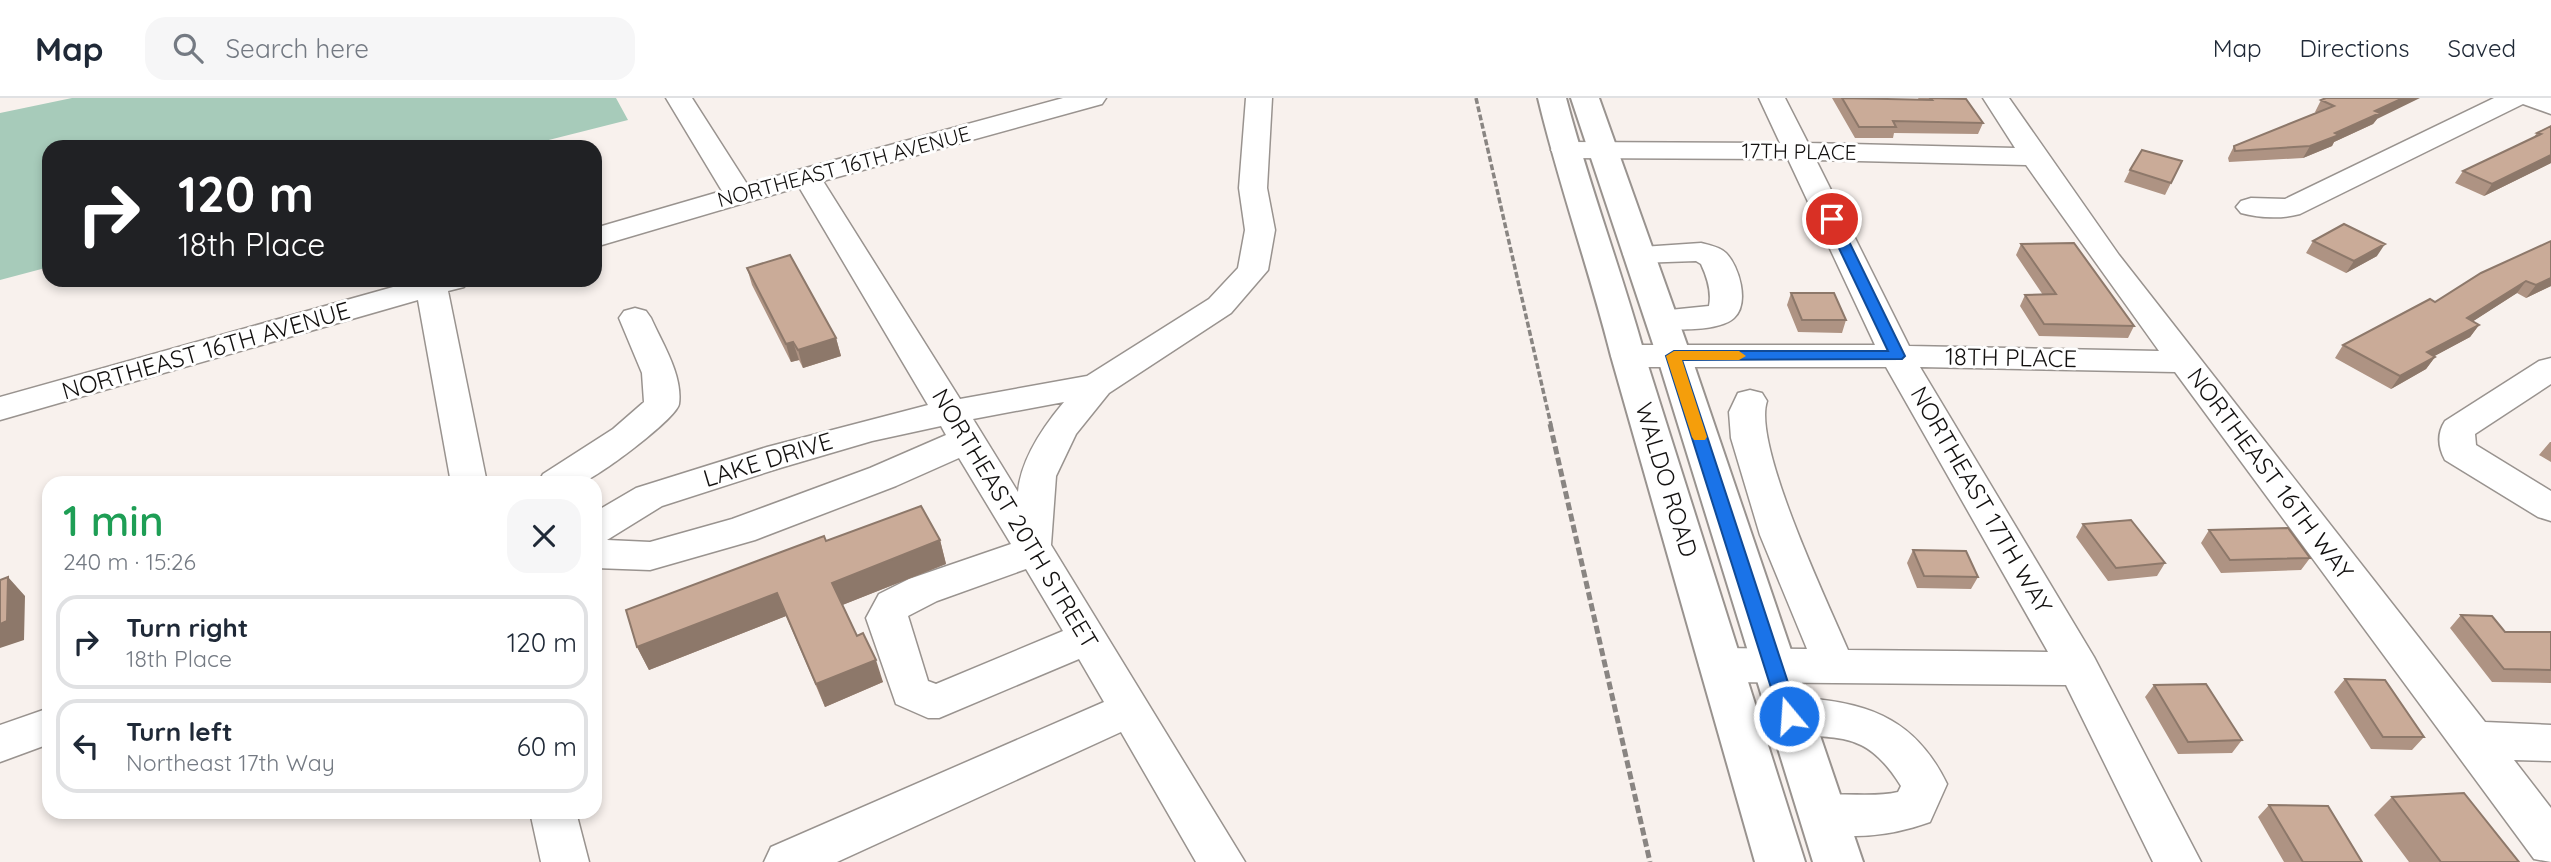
<!DOCTYPE html>
<html lang="en">
<head>
<meta charset="utf-8">
<style>
  :root { --surface:#fff; --page:#f6f6f7; --text:#1f2937; --muted:#747a83; --line:#e0e1e3 }
  body { margin:0; font-family:Quicksand,sans-serif; background:var(--page); color:var(--text); height:100vh; display:flex; flex-direction:column; font-size:26px; white-space:nowrap }
  * { box-sizing:border-box; margin:0 }
  p { font-size:23px; color:var(--muted) }
  .icon { flex:none; width:38px; height:38px; fill:none; stroke:currentColor; stroke-width:2; stroke-linecap:round; stroke-linejoin:round }
  .map { position:relative; flex:1; overflow:hidden }
  .drawer { position:absolute; left:42px; top:378px; width:560px; height:343px; display:flex; flex-direction:column; background:var(--surface); border-radius:21px; box-shadow:0 4px 10px #0003 }
  .drawer>* { flex:none }
  .banner { position:absolute; left:42px; top:42px; width:560px; height:147px; border-radius:21px; box-shadow:0 4px 10px #0003; background:#202124; color:#fff; overflow:hidden }
  .pin { position:absolute; display:grid; place-items:center; width:60px; height:60px; color:#fff; margin:-30px; border:4px solid #fff; border-radius:50%; box-shadow:0 2px 7px #0007 }
  .me { position:absolute; width:77px; margin:-38px; rotate:342deg; stroke-linejoin:round; filter:drop-shadow(0 0 5px #0008) }
  .turn { display:flex; align-items:center; gap:24px; height:147px; padding:0 21px; font-size:32px }
  .turn .icon { width:91px; height:91px; stroke-width:2.5 }
  .turn b { display:block; font-size:49px; line-height:60px }
  .round { display:grid; place-items:center; flex:none; width:74px; height:74px; border-radius:21px; background:var(--page) }
  .overview { display:flex; align-items:center; justify-content:space-between; height:119px; padding:0 21px }
  h1 { font-size:42px; font-weight:600; line-height:52px; color:#1e9e55 }
  ul { padding:0; list-style:none }
  li { display:flex; align-items:center; gap:21px; height:94px; margin:0 14px 10px; padding:0 7px; border:4px solid var(--line); border-radius:21px }
  li div { flex:1 }
  li b { display:block; font-size:26px }
  li em { font-style:normal }
  header { display:flex; align-items:center; gap:42px; box-sizing:border-box; height:98px; padding:0 35px; background:var(--surface); border-bottom:2px solid var(--line) }
  header strong { font-size:33px }
  nav { display:flex; gap:38px; margin-inline-start:auto; font-size:24px }
  .search { width:490px; height:63px; background:var(--page); display:flex; align-items:center; gap:18px; box-sizing:border-box; padding:0 24px; border-radius:21px; color:var(--muted); font-size:26px }
  .map>svg:first-child { display:block }
</style>
</head>
<body>
<header>
<strong>Map</strong>
<div class="search"><svg class="icon" aria-label="search" viewBox="0 0 24 24"><circle cx="10" cy="10" r="6"/><path d="M15 15l6 6"/></svg>Search here</div>
<nav><a>Map</a><a>Directions</a><a>Saved</a></nav>
</header>
<div class="map">
<svg width="2551" height="764" viewBox="0 0 2551 764">
  <rect width="100%" height="100%" fill="#f8f1ed"/>
  <path fill="#a7cbba" d="M 72,0 L 616,0 L 628,22 L 521,49 L 49,49 L 49,169 L 0,182 L 0,15 Z"/>
  <g fill="none" stroke-linecap="round" stroke-linejoin="round">
    <g stroke="#99938f" stroke-width="3">
      <path id="minor" d="M 666,0 L 692,0 L 747,86 L 1063,0 L 1106,0 L 1102,6 L 823,83 L 960,301 L 1087,278 L 1209,201 L 1238,170 L 1245,132 L 1239,90 L 1246,0 L 1272,0 L 1267,90 L 1275,132 L 1268,172 L 1231,215 L 1109,295 L 1076,336 L 1056,378 L 1051,447 L 1245,764 L 1196,764 L 1121,634 L 837,764 L 764,764 L 771,749 L 1104,604 L 1079,561 L 939,620 L 928,620 L 896,606 L 866,520 L 879,496 L 909,481 L 1011,446 L 959,360 L 896,388 L 755,442 L 650,472 L 595,470 L 595,414 L 636,390 L 767,349 L 928,307 L 799,89 L 595,149 L 595,130 L 722,93 ZM 1064,304 C 1043,329 1021,361 1018,394 L 973,321 ZM 941,328 L 946,337 L 870,370 L 732,421 L 650,444 L 607,442 L 662,408 L 780,370 L 872,343 ZM 1026,471 L 1063,533 L 936,586 L 928,583 L 908,518 L 937,503 Z
        M 1759,0 L 1785,0 L 1808,45 L 2015,50 L 1983,0 L 2009,0 L 2119,157 L 2485,624 L 2551,627 L 2551,663 L 2514,662 L 2551,710 L 2551,764 L 2534,761 L 2175,274 L 1920,269 L 2094,559 L 2201,764 L 2153,764 L 2066,587 L 1720,584 L 1705,579 L 1699,567 L 1705,555 L 1720,550 L 1807,551 L 1760,437 L 1731,340 L 1729,314 L 1738,295 L 1750,292 L 1762,295 L 1767,303 C 1752,346 1828,505 1848,552 L 2048,554 L 1886,269 L 1628,269 L 1616,265 L 1611,258 L 1616,251 L 1628,247 L 1875,247 L 1788,61 L 1565,60 L 1555,58 L 1551,52 L 1555,46 L 1565,44 L 1780,45 ZM 1816,62 L 2026,67 L 2159,253 L 1909,248 Z
        M 2494,0 L 2551,0 L 2551,16 L 2523,6 L 2300,116 C 2282,121 2259,120 2241,115 L 2236,109 L 2241,103 L 2251,100 L 2285,101 Z
        M 1701,145 C 1709,147 1720,149 1726,155 C 1739,168 1750,205 1734,220 C 1719,234 1669,233 1650,228 L 1645,221 L 1650,214 L 1709,208 C 1712,193 1707,179 1701,166 L 1696,163 L 1638,165 L 1627,162 L 1623,156 L 1627,150 Z
        M 418,182 L 469,182 L 464,189 L 448,193 L 487,385 L 451,385 L 418,202 L 0,322 L 0,299 Z
        M 635,210 L 646,213 L 651,220 C 662,245 683,277 679,306 C 677,320 595,382 580,385 C 567,387 551,385 538,385 L 543,376 L 613,331 L 644,304 L 642,275 L 619,220 L 624,213 Z
        M 2551,260 L 2551,286 L 2475,336 L 2476,347 L 2551,393 L 2551,423 L 2538,419 L 2445,362 C 2438,349 2437,335 2445,323 L 2539,263 Z
        M 1789,599 C 1862,603 1913,616 1947,686 L 1930,724 C 1891,738 1846,744 1806,730 L 1799,716 L 1806,702 C 1836,691 1867,701 1898,694 L 1901,688 C 1860,622 1831,649 1774,629 L 1767,617 L 1774,605 Z
        M 49,610 L 49,646 L 0,664 L 0,627 Z
        M 530,714 L 576,714 L 589,764 L 541,764 Z"/>
    </g>
    <g stroke="#99938f" stroke-width="4">
      <path id="highway" d="M 1538,0 L 1566,0 C 1589,87 1621,171 1645,258 L 1805,764 L 1755,764 L 1611,258 C 1589,171 1559,87 1538,0 Z
        M 1571,0 L 1599,0 L 1691,258 L 1863,764 L 1813,764 L 1657,258 Z"/>
    </g>
    <path stroke="#898582" stroke-width="3.5" stroke-dasharray="6 2.5" stroke-linecap="butt" d="M 1476,0 L 1551,327"/>
    <path stroke="#898582" stroke-width="5" stroke-dasharray="8 3.5" stroke-linecap="butt" d="M 1550,326 L 1650,764"/>
    <use href="#minor" fill="#fff" fill-rule="evenodd"/>
    <use href="#highway" fill="#fff" fill-rule="evenodd"/>
  </g>
  <path fill="#ae9383" d="M 1832,0 L 1874,0 L 1875,2 L 1919,2 L 1918,0 L 1958,0 L 1983,25 L 1978,36 L 1894,35 L 1893,40 L 1855,40 Z
    M 2321,2 L 2377,21 L 2373,26 L 2334,44 L 2332,48 L 2303,60 L 2229,64 L 2228,60 L 2234,48 L 2317,15 L 2315,14 Z
    M 2551,28 L 2551,65 L 2484,98 L 2455,85 L 2463,73 L 2533,40 L 2537,35 Z
    M 2130,72 L 2171,85 L 2165,97 L 2124,84 Z
    M 2313,143 L 2377,158 L 2346,175 L 2306,155 Z
    M 2551,143 L 2551,188 L 2526,200 L 2517,195 L 2473,223 L 2479,227 L 2470,239 L 2434,258 L 2435,259 L 2426,271 L 2391,291 L 2335,260 L 2343,247 L 2435,204 Z
    M 2021,146 L 2134,228 L 2128,240 L 2039,238 L 2020,208 L 2025,197 L 2043,197 L 2016,157 Z
    M 747,170 L 836,240 L 841,258 L 803,270 L 799,262 L 791,264 L 752,187 Z
    M 1791,195 L 1846,222 L 1842,235 L 1798,234 L 1787,207 Z
    M 2550,344 L 2551,344 L 2551,364 L 2539,357 Z
    M 2083,426 L 2165,465 L 2157,478 L 2108,483 L 2076,439 Z
    M 2209,432 L 2310,460 L 2301,472 L 2221,475 L 2201,445 Z
    M 940,442 L 946,466 L 842,507 L 857,538 L 883,584 L 825,609 L 786,518 L 649,572 L 637,549 L 826,443 Z
    M 1913,452 L 1978,479 L 1971,491 L 1917,490 L 1907,465 Z
    M 2461,517 L 2505,534 L 2551,534 L 2551,585 L 2492,584 L 2450,530 Z
    M 2345,581 L 2424,639 L 2412,652 L 2371,651 L 2334,594 Z
    M 2154,587 L 2242,642 L 2232,655 L 2178,656 L 2145,599 Z
    M 2392,699 L 2519,764 L 2409,764 L 2374,717 Z
    M 2269,707 L 2362,764 L 2284,764 L 2258,719 Z"/>
  <path fill="#8d786a" d="M 2403,0 L 2420,0 L 2377,21 L 2373,26 L 2334,44 L 2332,48 L 2303,60 L 2310,48 L 2375,13 Z
    M 2551,57 L 2551,65 L 2484,98 L 2492,86 Z
    M 2385,146 L 2377,158 L 2346,175 L 2354,163 Z
    M 2551,180 L 2551,188 L 2526,200 L 2536,187 Z
    M 2526,183 L 2517,195 L 2458,233 L 2467,220 Z
    M 2479,227 L 2470,239 L 2418,267 L 2427,254 Z
    M 836,240 L 841,258 L 803,270 L 798,252 Z
    M 793,244 L 799,262 L 791,264 L 786,246 Z
    M 2435,259 L 2426,271 L 2391,291 L 2400,278 Z
    M 940,442 L 946,466 L 840,508 L 832,485 Z
    M 8,479 L 25,498 L 24,542 L 0,550 L 0,526 Z
    M 777,495 L 786,518 L 649,572 L 637,549 Z
    M 876,562 L 883,584 L 825,609 L 816,586 Z"/>
  <path fill="#caab98" stroke="#8d786a" stroke-width="2" d="M 1842,0 L 1932,2 L 1930,0 L 1966,1 L 1983,25 L 1893,23 L 1896,29 L 1859,29 Z
    M 2326,0 L 2403,0 L 2375,13 L 2380,15 L 2335,35 L 2339,37 L 2310,48 L 2235,53 L 2234,48 L 2334,8 L 2321,2 Z
    M 2551,28 L 2551,57 L 2492,86 L 2463,73 L 2541,36 L 2537,35 Z
    M 2142,52 L 2182,63 L 2171,85 L 2130,72 Z
    M 2344,126 L 2385,146 L 2354,163 L 2313,143 Z
    M 2551,143 L 2551,180 L 2536,187 L 2526,183 L 2467,220 L 2479,227 L 2427,254 L 2435,259 L 2400,278 L 2343,247 L 2430,201 L 2435,204 L 2481,175 Z
    M 2074,145 L 2134,228 L 2044,226 L 2025,197 L 2056,196 L 2021,146 Z
    M 790,157 L 836,240 L 798,252 L 793,244 L 786,246 L 747,170 Z
    M 1791,195 L 1834,195 L 1846,222 L 1802,222 Z
    M 921,408 L 940,442 L 832,485 L 857,538 L 863,535 L 876,562 L 816,586 L 777,495 L 637,549 L 626,512 L 824,438 L 826,443 Z
    M 2131,422 L 2165,465 L 2116,470 L 2083,426 Z
    M 2288,430 L 2310,460 L 2230,462 L 2209,432 Z
    M 1913,452 L 1966,453 L 1978,479 L 1924,478 Z
    M 8,479 L 7,523 L 0,526 L 0,482 Z
    M 2461,517 L 2492,518 L 2505,534 L 2551,534 L 2551,572 L 2504,571 Z
    M 2345,581 L 2385,582 L 2424,639 L 2383,639 Z
    M 2206,586 L 2242,642 L 2188,644 L 2154,587 Z
    M 2464,695 L 2519,764 L 2441,764 L 2392,699 Z
    M 2269,707 L 2328,708 L 2362,764 L 2303,764 Z"/>
  <path fill="#1a73e8" stroke="#114b97" stroke-width="2" d="M 1832,117 L 1838,121 L 1905,258 L 1902,261 L 1682,262 L 1799,618 L 1796,623 L 1789,625 L 1783,623 L 1780,618 L 1666,258 L 1674,253 L 1888,253 L 1825,121 Z"/>
  <path fill="#f59e0b" d="M 1674,253 L 1739,253 L 1746,258 L 1739,262 L 1682,262 L 1707,339 L 1705,342 L 1694,342 L 1692,339 L 1666,258 Z"/>
  <g text-anchor="middle" stroke-width="6" stroke-linejoin="round" paint-order="stroke">
    <g font-size="21" fill="#131110" stroke="#fff">
      <text transform="translate(1799 54) rotate(1)" y="7">17TH PLACE</text>
      <text transform="translate(844 69) rotate(-15)" y="7">NORTHEAST 16TH AVENUE</text>
    </g>
    <g font-size="24" fill="#131110" stroke="#fff">
      <text transform="translate(206 253) rotate(-16)" y="8">NORTHEAST 16TH AVENUE</text>
      <text transform="translate(2011 260) rotate(1)" y="8">18TH PLACE</text>
      <text transform="translate(768 362) rotate(-17)" y="8">LAKE DRIVE</text>
      <text transform="translate(2270 376) rotate(53)" y="8">NORTHEAST 16TH WAY</text>
      <text transform="translate(1666 382) rotate(73)" y="8">WALDO ROAD</text>
      <text transform="translate(1981 402) rotate(60)" y="8">NORTHEAST 17TH WAY</text>
      <text transform="translate(1015 421) rotate(59)" y="8">NORTHEAST 20TH STREET</text>
    </g>
  </g>
</svg>
<div class="pin" style="left:1832px;top:121px;background:#d93025"><svg class="icon" aria-label="arrive" viewBox="0 0 24 24"><path d="M6 21V4h12l-3 4 3 4H6"/></svg></div>
<svg class="me" style="left:1789px;top:618px" viewBox="-20 -20 40 40"><circle r="17" fill="#1a73e8" stroke="#fff" stroke-width="3"/><path d="M0-11L8 9 0 5-8 9z" fill="#fff"/></svg>
<div class="banner">
<div class="turn"><svg class="icon" aria-label="right" viewBox="0 0 24 24"><path d="M7 20v-9h11M14 6l5 5-5 5"/></svg><div><b>120 m</b>18th Place</div></div>
</div>
<section class="drawer">
<div class="overview"><div><h1>1 min</h1><p>240 m · 15:26</p></div><a class="round"><svg class="icon" aria-label="close" viewBox="0 0 24 24"><path d="M6 6l12 12M18 6L6 18"/></svg></a></div>
<ul>
<li><svg class="icon" aria-label="right" viewBox="0 0 24 24"><path d="M7 20v-9h11M14 6l5 5-5 5"/></svg><div><b>Turn right</b><p>18th Place</p></div><em>120 m</em></li>
<li><svg class="icon" aria-label="left" viewBox="0 0 24 24"><path d="M17 20v-9H6M10 6l-5 5 5 5"/></svg><div><b>Turn left</b><p>Northeast 17th Way</p></div><em>60 m</em></li>
</ul>
</section>
</div>
</body>
</html>
